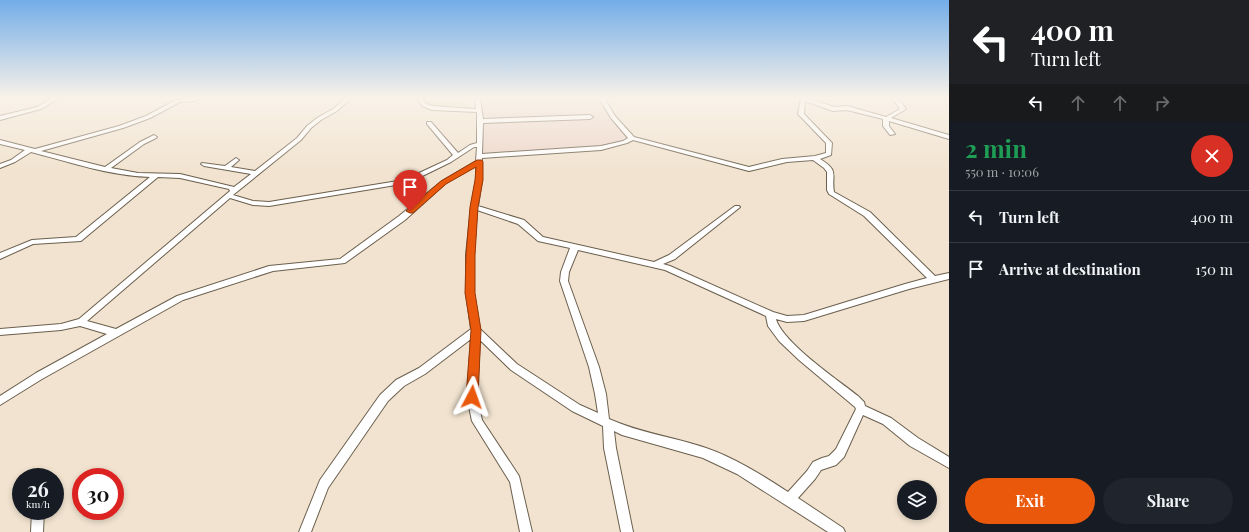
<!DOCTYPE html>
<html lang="en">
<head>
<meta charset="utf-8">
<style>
  :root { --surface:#171b24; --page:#20242c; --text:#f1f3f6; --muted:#9ea1a6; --line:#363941; --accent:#ea580c }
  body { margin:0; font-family:"Playfair Display",serif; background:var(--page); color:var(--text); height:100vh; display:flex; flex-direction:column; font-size:15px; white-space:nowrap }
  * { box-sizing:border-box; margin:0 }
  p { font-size:13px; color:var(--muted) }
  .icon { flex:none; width:22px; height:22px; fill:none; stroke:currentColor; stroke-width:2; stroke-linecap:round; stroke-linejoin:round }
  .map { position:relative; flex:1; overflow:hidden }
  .panel { display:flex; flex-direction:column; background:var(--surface); width:300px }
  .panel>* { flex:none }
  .guide { background:#202124; color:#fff; overflow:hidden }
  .tools { position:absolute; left:897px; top:480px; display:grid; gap:8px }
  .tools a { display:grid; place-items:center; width:40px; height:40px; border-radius:50%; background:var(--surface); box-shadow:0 2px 6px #0003; font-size:20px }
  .speed { position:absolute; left:12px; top:468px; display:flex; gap:8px; font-size:20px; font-weight:700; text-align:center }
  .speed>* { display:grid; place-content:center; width:52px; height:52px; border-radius:50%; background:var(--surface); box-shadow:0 2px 6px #0003; line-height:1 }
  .speed small { font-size:10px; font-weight:400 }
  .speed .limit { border:6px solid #d22; background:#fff; color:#111 }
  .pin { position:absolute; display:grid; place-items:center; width:34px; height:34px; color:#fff; margin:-41px -17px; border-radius:50% 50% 50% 0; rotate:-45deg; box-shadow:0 0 4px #0007 }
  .pin .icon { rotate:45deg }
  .me { position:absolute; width:44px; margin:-22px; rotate:4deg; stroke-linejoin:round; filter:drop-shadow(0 0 3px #0008) }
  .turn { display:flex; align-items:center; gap:14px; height:84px; padding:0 16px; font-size:18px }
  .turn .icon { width:52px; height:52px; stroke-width:2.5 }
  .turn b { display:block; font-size:28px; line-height:34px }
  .lanes { display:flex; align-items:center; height:38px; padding:0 16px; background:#0003; justify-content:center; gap:20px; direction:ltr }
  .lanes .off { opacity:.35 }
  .round { display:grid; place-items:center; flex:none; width:42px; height:42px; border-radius:21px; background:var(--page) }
  .summary { display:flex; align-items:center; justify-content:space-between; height:68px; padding:0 16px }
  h1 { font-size:24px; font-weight:700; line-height:30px; color:#1e9e55 }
  .primary-button { display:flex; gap:8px; margin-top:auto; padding:8px 16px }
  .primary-button a { flex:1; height:46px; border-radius:24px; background:var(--accent); color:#fff; font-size:16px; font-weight:700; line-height:46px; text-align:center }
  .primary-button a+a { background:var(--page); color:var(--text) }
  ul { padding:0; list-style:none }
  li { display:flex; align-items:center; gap:12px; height:52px; padding:0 16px; border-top:1px solid var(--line) }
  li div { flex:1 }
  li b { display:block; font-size:15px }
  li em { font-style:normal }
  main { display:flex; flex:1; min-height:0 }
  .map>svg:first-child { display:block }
</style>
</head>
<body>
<main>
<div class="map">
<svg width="949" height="532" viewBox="0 0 949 532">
  <rect width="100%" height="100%" fill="#f1e3cf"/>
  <path fill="#edd6ca" d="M 480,98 L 599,98 L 609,116 L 630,138 L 625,141 L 600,147 L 482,155 L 483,124 L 588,118 L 482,120 Z"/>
  <path fill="#bfe3ab" d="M 420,98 L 464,98 L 466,105 L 423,106 Z"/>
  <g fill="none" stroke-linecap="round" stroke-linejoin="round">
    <g stroke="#6b5f4e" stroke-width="2">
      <path id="minor" d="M 53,98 L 59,98 L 41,109 L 0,120 L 0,116 L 37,107 Z
        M 201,98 L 194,101 L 180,102 L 150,118 L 123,128 L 41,151 L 105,167 L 140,142 L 154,135 L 157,137 L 156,138 L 144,144 L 111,168 L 138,173 L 180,174 L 234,187 L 251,174 L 204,166 L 201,164 L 202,163 L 225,166 L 236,158 L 239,160 L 231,167 L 255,171 L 297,138 L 307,126 L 317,118 L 333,109 L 346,98 L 351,98 L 337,111 L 321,120 L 311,128 L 301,140 L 233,195 L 253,201 L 269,202 L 404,180 L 447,160 L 453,155 L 427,124 L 427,122 L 431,122 L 458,153 L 470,145 L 477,143 L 477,112 L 432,110 L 422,106 L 417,98 L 422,98 L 426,104 L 433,106 L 476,109 L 475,98 L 480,98 L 483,119 L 590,115 L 593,117 L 590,119 L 483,123 L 482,154 L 601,146 L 623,141 L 628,138 L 611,118 L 599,98 L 604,98 L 615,116 L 634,137 L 749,167 L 782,159 L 815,156 L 826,153 L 826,143 L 798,114 L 801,98 L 808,98 L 834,107 L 847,106 L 886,117 L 900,109 L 892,98 L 898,98 L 906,109 L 891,118 L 949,135 L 949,139 L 889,121 L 889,126 L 895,134 L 890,135 L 883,126 L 883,119 L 847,110 L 833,111 L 805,101 L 804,114 L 832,143 L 831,155 L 820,159 C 840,171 831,174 834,192 L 870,212 L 935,276 L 949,273 L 949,279 L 909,289 L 804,321 L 787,322 L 776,319 C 782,342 838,380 858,396 L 864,402 L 865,406 L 891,418 L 918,438 L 949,457 L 949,468 L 910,446 L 883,424 L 863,415 L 844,457 L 836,465 L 821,470 L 815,479 L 798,498 L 843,528 L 845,532 L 828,532 L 737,474 L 703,458 L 622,435 L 614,431 L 616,448 L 633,532 L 621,532 L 604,448 L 603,426 L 572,411 L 511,370 L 480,340 L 477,397 L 482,420 L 519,476 L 532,532 L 520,532 L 510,482 L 472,421 L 467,397 L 471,339 L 425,374 L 404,386 L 388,401 L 328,488 L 311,532 L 299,532 L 320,480 L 380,395 L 396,380 L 419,368 L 471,329 L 466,293 L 466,255 L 471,207 L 476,180 L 476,166 L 446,183 L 405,220 L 345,263 L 273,271 L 183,300 L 42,379 L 0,405 L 0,396 L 36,373 L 107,334 L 80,326 L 61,330 L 0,335 L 0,329 L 61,324 L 79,319 L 230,191 L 229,189 L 180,178 L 158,177 L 81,241 L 33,244 L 0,259 L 0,253 L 32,240 L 76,237 L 150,177 C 110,176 70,162 31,152 L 15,162 L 0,168 L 0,164 L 11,160 L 25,150 L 0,144 L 0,140 L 35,149 L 119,126 L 146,116 L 176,100 ZM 633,140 L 749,171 L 787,162 L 813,160 L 824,168 L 827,172 L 827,190 L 829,194 L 864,216 L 927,278 L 905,284 L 804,315 L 787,316 L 773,312 L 670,266 L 663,264 L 675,259 L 739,208 L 740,207 L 739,206 L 735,206 L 669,255 L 654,262 L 543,237 L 524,220 L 478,206 L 482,180 L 482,158 L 601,150 L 627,143 ZM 474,147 L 477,147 L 476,161 L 442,181 L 399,216 L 340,259 L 269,266 L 177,296 L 116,329 L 87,321 L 230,198 L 253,205 L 269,206 L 408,183 L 451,162 ZM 477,210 L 518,224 L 538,241 L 570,248 L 561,272 L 560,281 L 589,367 L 595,394 L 598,413 L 580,405 L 517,364 L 480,329 L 474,293 L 474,255 ZM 578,250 L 665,270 L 766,316 L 768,326 L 779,341 L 799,360 L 855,407 L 856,409 L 836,449 L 829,456 L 822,458 L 813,462 L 807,471 L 788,492 C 762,475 735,458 706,448 C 674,437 640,433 609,419 L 606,394 L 599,367 L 568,281 L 569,272 Z
        M 32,511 L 44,511 L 43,532 L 31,532 Z"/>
    </g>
    <use href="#minor" fill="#fff" fill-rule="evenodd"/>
  </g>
  <linearGradient id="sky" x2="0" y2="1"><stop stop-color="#73ade8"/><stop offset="0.57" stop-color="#f9f2e9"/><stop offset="1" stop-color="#f9f2e9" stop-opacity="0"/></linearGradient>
  <rect width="949" height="172" fill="url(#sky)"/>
  <path fill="#ea580c" stroke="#983908" d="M 477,160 L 482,160 L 483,162 L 483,180 L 478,207 L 475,255 L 475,293 L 481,330 L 478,397 L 476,400 L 472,402 L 468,400 L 466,397 L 471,330 L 465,293 L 466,255 L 470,207 L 475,180 L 476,167 L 446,184 L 413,213 L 410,213 L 406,211 L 441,181 Z"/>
</svg>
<div class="tools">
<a><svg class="icon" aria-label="layers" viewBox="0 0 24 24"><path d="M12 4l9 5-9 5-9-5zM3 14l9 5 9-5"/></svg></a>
</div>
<div class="speed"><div>26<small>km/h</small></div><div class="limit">30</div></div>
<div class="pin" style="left:410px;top:211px;background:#d93025"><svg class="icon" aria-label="arrive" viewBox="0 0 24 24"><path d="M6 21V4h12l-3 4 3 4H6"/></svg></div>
<svg class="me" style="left:472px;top:397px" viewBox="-20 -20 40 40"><path d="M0-17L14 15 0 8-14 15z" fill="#ea580c" stroke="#fff" stroke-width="4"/></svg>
</div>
<section class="panel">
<div class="guide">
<div class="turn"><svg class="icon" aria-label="left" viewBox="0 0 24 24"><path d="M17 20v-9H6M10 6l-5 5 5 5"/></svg><div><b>400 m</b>Turn left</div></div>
<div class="lanes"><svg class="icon" aria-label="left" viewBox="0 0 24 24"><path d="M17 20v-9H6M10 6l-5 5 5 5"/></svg><svg class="icon off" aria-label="ahead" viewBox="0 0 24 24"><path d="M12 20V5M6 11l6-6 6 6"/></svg><svg class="icon off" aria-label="ahead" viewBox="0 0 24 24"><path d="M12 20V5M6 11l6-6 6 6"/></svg><svg class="icon off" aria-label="right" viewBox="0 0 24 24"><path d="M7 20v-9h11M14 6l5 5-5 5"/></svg></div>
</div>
<div class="summary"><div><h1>2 min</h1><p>550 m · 10:06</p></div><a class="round" style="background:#d93025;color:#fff"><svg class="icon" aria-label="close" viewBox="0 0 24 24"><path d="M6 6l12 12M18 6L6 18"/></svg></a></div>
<ul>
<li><svg class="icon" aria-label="left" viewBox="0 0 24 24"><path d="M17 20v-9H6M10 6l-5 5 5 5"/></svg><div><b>Turn left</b></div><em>400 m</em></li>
<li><svg class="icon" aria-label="arrive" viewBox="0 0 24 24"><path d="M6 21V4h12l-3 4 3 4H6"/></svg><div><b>Arrive at destination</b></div><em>150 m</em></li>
</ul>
<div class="primary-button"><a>Exit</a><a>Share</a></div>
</section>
</main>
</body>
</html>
